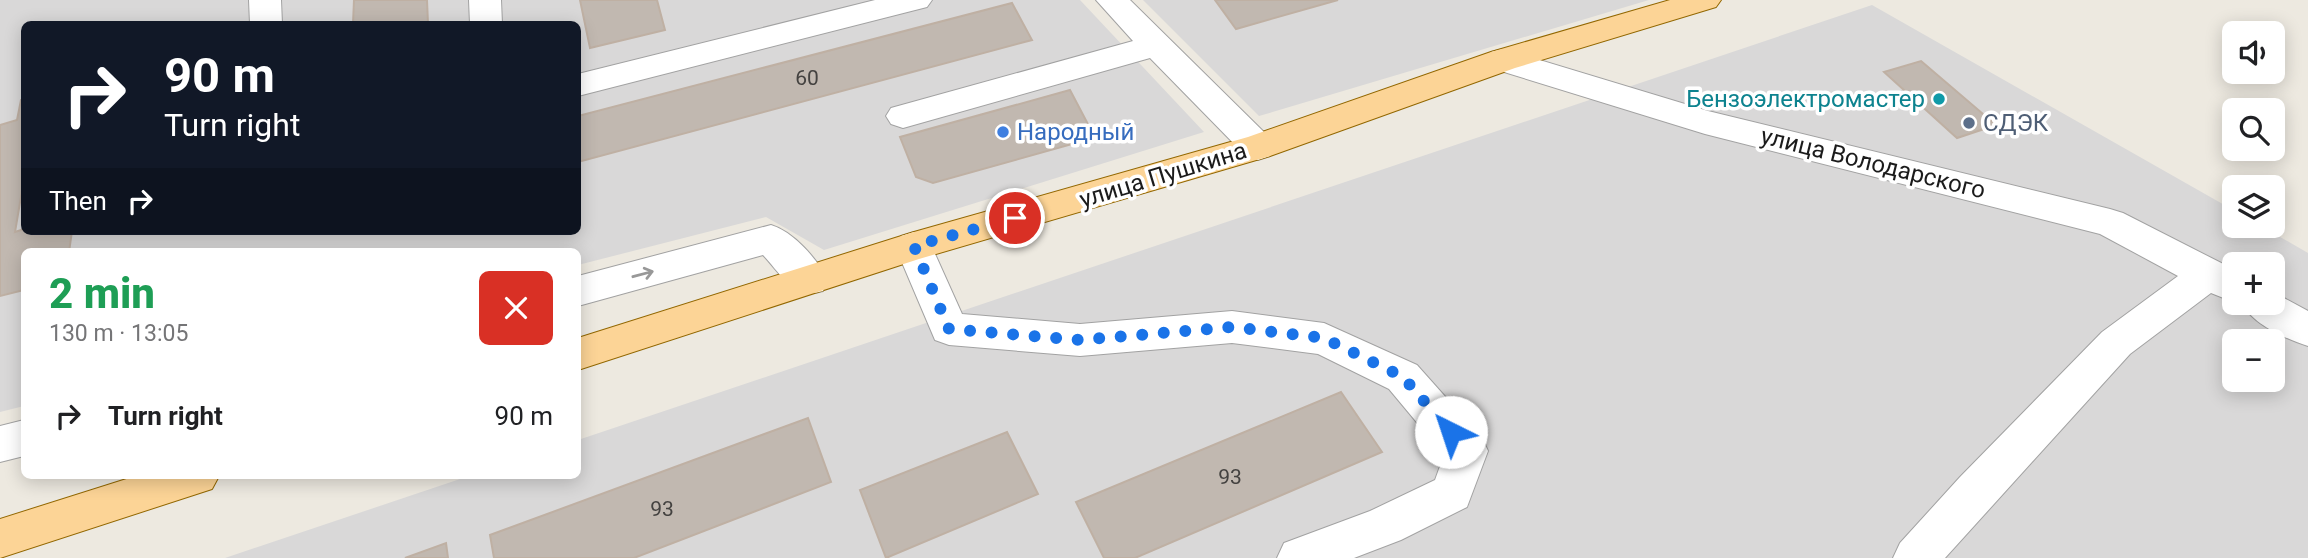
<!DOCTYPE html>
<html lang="en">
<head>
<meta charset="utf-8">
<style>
  :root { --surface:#fff; --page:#f6f6f6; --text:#202124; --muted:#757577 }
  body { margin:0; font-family:Roboto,sans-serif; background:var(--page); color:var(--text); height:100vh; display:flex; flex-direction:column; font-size:26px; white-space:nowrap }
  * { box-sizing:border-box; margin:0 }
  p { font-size:23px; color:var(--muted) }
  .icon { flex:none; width:38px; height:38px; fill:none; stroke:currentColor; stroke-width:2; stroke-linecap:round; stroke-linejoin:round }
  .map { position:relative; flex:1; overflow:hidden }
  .panel { position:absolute; left:21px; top:248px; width:560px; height:231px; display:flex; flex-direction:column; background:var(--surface); border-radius:10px; box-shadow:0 4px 18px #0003 }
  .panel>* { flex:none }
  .banner { position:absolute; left:21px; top:21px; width:560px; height:214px; border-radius:10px; box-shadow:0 4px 18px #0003; background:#111827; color:#fff; overflow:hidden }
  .tools { position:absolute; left:2222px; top:21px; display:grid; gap:14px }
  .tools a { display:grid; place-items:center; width:63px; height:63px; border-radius:10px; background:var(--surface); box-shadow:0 4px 18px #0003; font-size:35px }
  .pin { position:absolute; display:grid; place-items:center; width:60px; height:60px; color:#fff; margin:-30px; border:4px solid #fff; border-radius:50%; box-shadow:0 2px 7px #0007 }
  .me { position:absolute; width:77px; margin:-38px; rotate:319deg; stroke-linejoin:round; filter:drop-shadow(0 0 5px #0008) }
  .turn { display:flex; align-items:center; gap:24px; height:147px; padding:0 28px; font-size:32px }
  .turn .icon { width:91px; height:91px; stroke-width:2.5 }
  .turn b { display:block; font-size:49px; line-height:60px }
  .then { display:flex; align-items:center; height:66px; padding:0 28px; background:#0003; gap:14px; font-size:26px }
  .round { display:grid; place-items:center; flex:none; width:74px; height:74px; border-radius:10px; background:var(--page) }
  .summary { display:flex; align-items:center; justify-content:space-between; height:119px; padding:0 28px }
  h1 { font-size:42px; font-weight:800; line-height:52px; color:#1e9e55 }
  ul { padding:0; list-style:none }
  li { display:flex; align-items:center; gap:21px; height:98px; padding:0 28px }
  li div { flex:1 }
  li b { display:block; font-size:26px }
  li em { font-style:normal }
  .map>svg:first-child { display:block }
</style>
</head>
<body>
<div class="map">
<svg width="2308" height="558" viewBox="0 0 2308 558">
  <rect width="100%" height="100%" fill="#ede9e0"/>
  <path fill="#d9d8d8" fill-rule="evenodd" d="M 0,0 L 1080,0 L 1204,132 L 824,250 L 766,217 L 578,265 L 578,252 L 24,252 L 24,406 L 0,412 ZM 24,24 L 578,24 L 578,231 L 24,231 Z
    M 1143,0 L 1649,0 L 1259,116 Z
    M 1872,5 L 2235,211 L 2235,226 L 2261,226 L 2308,253 L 2308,558 L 225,558 L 469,476 L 578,476 L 578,440 ZM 2235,264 L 2273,264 L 2273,303 L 2235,303 ZM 2235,341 L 2273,341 L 2273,380 L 2235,380 Z"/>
  <path fill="#c1b8b0" stroke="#bfb0a3" stroke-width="2" d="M 354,0 L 427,0 L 428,24 L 353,24 Z
    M 580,0 L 657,0 L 665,30 L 590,48 Z
    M 1215,0 L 1338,0 L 1236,29 Z
    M 1012,3 L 1032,40 L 578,162 L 578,116 Z
    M 1921,61 L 1996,125 L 1957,138 L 1884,72 Z
    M 1070,90 L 1090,128 L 1090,139 L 933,183 L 916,177 L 900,137 Z
    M 24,99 L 24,179 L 15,232 L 24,229 L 72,231 L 69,252 L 24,252 L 24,290 L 0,296 L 0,125 L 17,120 L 21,100 Z
    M 1341,392 L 1382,452 L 1135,558 L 1104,558 L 1076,502 Z
    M 808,418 L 831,482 L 634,558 L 494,558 L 490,535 Z
    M 1007,432 L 1038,494 L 886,558 L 860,490 Z
    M 446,543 L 448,558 L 405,558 Z"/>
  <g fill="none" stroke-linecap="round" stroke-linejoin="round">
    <g stroke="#a2a2a2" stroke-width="2">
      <path id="minor" d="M 249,0 L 281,0 L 282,24 L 250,24 Z
        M 469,0 L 501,0 L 502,24 L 470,24 Z
        M 875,0 L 932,0 L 927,7 L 578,96 L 578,74 Z
        M 1096,0 L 1130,0 L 1270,138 L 1276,147 L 1270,156 L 1258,160 L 1246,156 L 1150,58 L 903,128 L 891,124 L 886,116 L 891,108 L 1133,41 Z
        M 1503,49 L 1708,111 L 2110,209 L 2123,213 L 2235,270 L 2236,303 L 2211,293 L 2130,354 L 1945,558 L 1893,558 L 1900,543 L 1960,477 L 2102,332 L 2178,276 L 2100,234 L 1705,134 L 1491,68 L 1486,60 L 1491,52 Z
        M 771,225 C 794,232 817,259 828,280 L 823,291 C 793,300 782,275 763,255 L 578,306 L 578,276 Z
        M 914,232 L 927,236 L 962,314 L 1080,324 L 1232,311 L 1324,323 L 1417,365 L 1482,438 L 1488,451 L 1467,507 L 1401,540 L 1354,558 L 1277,558 L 1284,543 L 1370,511 L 1435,480 L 1444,455 L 1389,389 L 1318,354 L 1232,343 L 1080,356 L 949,345 L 935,340 L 895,246 L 901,236 Z
        M 2273,292 L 2308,311 L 2308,346 C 2286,339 2252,324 2242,303 L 2273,303 Z
        M 24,420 L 24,456 L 0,462 L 0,426 Z"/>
    </g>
    <g stroke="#926700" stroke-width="2">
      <path id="major" d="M 1670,0 L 1721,0 L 1716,7 L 1515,68 L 1270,156 L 919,259 L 578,370 L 578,338 L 914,232 L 1248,137 L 1491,52 Z
        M 136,476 L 219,476 L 212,489 L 0,558 L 0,519 Z"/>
    </g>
    <use href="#minor" fill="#fff" fill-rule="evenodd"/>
    <use href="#major" fill="#fcd496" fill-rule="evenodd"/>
  </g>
  <defs><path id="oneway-shaft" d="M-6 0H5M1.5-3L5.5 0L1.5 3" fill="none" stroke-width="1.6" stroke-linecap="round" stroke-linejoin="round" transform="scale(1.75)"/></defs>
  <use stroke="#989898" href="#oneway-shaft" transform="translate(643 274) rotate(-15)"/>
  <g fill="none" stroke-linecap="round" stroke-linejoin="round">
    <path stroke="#1a73e8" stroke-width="12" stroke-dasharray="0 21.6" d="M 1015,218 L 914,246 L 949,329 L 1080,340 L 1232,327 L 1324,338 L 1403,377 L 1451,432"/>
  </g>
  <circle fill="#0f9aa8" stroke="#fff" stroke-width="2.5" cx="1939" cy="99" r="7"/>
  <circle fill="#5c6f8a" stroke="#fff" stroke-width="2.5" cx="1969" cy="123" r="7"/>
  <circle fill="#3f7fe0" stroke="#fff" stroke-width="2.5" cx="1003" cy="132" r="7"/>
  <g text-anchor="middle" stroke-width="7" stroke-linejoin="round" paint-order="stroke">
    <g font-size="21" fill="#444240">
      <text x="807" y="85">60</text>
      <text x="1230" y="484">93</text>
      <text x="662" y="516">93</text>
    </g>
    <g font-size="24" fill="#0d838f" stroke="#fff" text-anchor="end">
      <text x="1925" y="107">Бензоэлектромастер</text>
    </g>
    <g font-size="24" fill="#4e5e75" stroke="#fff" text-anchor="start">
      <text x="1983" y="131">СДЭК</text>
    </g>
    <g font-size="24" fill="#366cbe" stroke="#fff" text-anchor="start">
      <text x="1017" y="140">Народный</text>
    </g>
    <g font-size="24" fill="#1b1b1b" stroke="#fff">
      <text transform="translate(1873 163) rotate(14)" y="8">улица Володарского</text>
      <text transform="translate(1163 175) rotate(-17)" y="8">улица Пушкина</text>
    </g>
  </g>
</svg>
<div class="tools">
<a><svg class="icon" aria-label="sound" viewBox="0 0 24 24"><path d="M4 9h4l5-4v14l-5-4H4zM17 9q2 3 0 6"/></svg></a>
<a><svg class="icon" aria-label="search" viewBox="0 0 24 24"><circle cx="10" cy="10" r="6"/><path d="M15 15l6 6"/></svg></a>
<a><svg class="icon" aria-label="layers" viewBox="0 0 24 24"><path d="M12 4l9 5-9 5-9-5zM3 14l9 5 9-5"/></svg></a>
<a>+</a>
<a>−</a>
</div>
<div class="pin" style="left:1015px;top:218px;background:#d93025"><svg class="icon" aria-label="arrive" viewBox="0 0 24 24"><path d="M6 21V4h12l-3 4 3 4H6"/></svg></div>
<svg class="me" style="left:1451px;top:432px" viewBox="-20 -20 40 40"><circle r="19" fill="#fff"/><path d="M0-13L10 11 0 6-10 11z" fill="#1a73e8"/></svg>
<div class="banner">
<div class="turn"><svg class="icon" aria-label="right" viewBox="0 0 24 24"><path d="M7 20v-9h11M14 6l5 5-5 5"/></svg><div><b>90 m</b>Turn right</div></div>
<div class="then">Then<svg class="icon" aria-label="right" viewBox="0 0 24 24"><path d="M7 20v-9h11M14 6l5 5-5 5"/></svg></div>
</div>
<section class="panel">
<div class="summary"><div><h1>2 min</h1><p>130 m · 13:05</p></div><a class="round" style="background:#d93025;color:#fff"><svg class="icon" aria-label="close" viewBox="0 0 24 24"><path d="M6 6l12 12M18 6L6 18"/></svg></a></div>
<ul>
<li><svg class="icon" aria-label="right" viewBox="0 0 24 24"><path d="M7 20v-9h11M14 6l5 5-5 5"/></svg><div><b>Turn right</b></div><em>90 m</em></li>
</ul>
</section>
</div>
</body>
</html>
